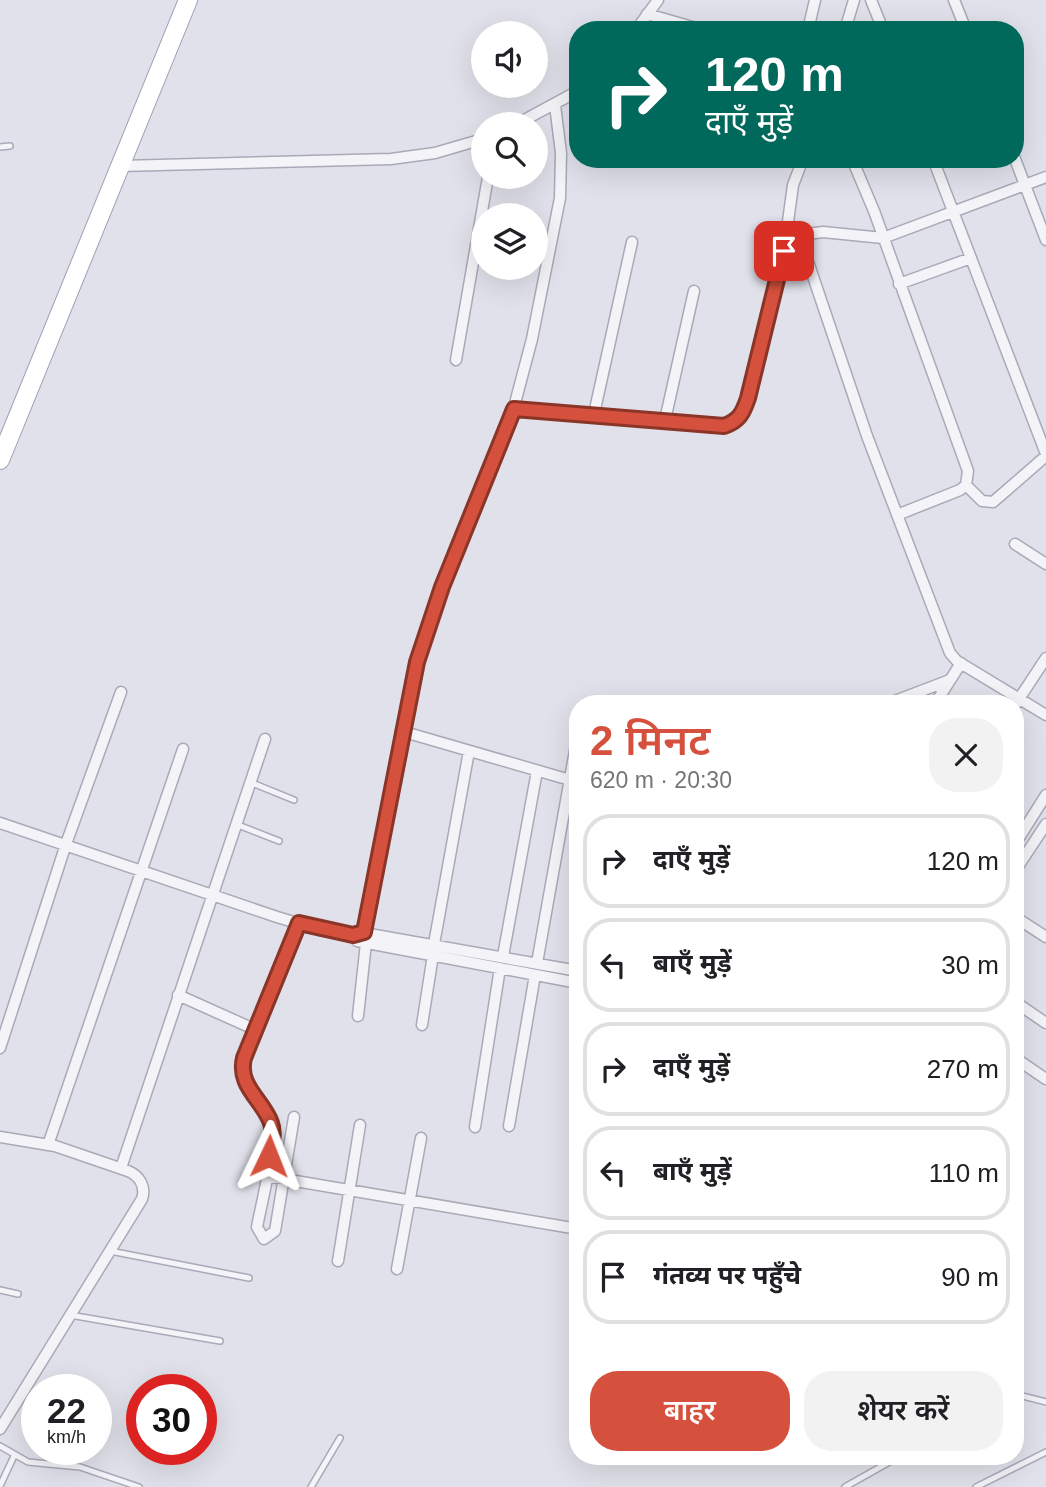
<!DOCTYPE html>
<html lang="hi">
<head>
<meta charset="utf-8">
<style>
  :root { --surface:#fff; --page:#f2f2f2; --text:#202124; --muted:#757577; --line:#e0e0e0; --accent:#d6513d }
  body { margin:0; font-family:Helvetica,"Noto Sans Devanagari",sans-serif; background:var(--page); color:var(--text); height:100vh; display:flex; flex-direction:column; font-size:26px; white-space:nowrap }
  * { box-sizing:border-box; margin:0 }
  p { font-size:23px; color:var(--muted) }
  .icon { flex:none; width:38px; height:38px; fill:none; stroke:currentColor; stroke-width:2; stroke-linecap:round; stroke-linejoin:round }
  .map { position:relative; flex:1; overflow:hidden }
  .side { position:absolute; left:569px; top:695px; width:455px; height:770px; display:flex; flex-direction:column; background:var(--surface); border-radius:28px; box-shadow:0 7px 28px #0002 }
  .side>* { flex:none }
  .top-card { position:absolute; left:569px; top:21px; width:455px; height:147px; border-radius:28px; box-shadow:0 7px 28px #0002; background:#00695c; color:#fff; overflow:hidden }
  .controls { position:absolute; left:471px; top:21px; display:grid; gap:14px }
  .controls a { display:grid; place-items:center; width:77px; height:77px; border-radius:50%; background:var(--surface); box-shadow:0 7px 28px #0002; font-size:35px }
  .speed { position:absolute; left:21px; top:1374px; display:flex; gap:14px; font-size:35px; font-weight:700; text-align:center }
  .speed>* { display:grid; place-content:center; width:91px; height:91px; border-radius:50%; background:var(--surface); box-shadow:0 7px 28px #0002; line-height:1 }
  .speed small { font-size:18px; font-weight:400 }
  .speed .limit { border:10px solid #d22; background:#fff; color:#111 }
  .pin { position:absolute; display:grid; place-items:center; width:60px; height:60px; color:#fff; margin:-30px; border-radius:14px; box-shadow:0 4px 10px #0006 }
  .me { position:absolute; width:77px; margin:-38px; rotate:2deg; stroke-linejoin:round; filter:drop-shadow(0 0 5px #0008) }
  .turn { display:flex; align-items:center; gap:24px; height:147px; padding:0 21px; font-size:32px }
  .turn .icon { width:91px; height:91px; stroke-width:2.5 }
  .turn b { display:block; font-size:49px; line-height:60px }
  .round { display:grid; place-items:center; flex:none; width:74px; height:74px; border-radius:28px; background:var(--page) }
  .headline { display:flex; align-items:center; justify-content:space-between; height:119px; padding:0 21px }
  h1 { font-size:42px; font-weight:600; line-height:52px; color:var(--accent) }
  .cta { display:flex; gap:14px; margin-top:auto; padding:14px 21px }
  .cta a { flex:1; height:80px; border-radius:28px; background:var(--accent); color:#fff; font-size:28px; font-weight:600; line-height:80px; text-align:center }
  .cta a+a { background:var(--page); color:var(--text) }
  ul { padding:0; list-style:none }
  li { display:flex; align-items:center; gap:21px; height:94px; margin:0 14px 10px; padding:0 7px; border:4px solid var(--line); border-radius:28px }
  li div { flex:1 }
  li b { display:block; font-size:26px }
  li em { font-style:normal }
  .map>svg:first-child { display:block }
</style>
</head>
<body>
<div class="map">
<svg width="1046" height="1487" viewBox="0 0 1046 1487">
  <rect width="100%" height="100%" fill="#e0e1ea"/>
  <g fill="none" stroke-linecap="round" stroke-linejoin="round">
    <g stroke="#a8aab8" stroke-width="8">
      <path id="service" d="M 0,147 L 10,146
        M 252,783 L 294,800
        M 238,825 L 279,841
        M 110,1251 L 249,1278
        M 0,1290 L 18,1294
        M 70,1315 L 220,1341
        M 1015,1394 L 1046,1402
        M 0,1446 L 28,1462 L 80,1467 L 139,1487
        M 0,1486 L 14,1456
        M 311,1487 L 340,1438
        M 845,1487 L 900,1456
        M 976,1487 L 1046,1452"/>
    </g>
    <g stroke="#a8aab8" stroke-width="13">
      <path id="minor" d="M 871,0 L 883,30
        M 954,0 L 966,30
        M 647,14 L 703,30
        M 636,30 L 658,0
        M 808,30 L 815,0
        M 845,30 L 854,0
        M 517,124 L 578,91
        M 852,159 L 874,211 L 968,471 L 966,485 L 960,490 L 897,515
        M 933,159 L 1046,454
        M 1015,159 L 1046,240
        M 120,166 L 391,159 L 435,153 L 483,139
        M 799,235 L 867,436 L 950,653 L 957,661 L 1046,715
        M 792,236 L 823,232 L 883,238 L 1046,177
        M 899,284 L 971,258
        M 456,360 L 488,177
        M 514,409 L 724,426 L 739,419 L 748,399 L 784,251 L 793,185 L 803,159
        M 594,414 L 632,242
        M 665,420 L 694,291
        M 966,485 L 982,501 L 993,502 L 1046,456
        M 1015,544 L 1046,564
        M 887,704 L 950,680
        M 935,704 L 961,663
        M 1015,705 L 1046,658
        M 401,731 L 570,780
        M 0,823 L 277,917 L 320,930 L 353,935 L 357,941 L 578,983
        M 1015,844 L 1046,795
        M 1015,871 L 1046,824
        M 1015,917 L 1046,937
        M 358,932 L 578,971
        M 364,932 L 417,662 L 442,587 L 510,422 L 532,339 L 560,198 L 561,153 L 555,105
        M 434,944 L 469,751
        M 503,956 L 537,771
        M 537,963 L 576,745
        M 178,995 L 256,1030
        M 1015,1002 L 1046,1023
        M 358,1016 L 366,943
        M 422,1025 L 433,955
        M 0,1048 L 66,844 L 121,692
        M 1015,1058 L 1046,1079
        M 294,1117 L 275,1231 L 264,1239 L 257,1227 C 261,1205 277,1144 271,1124 C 265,1103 246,1090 242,1066 L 299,924
        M 509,1126 L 535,975
        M 475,1127 L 500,968
        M 0,1137 L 55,1146 L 128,1171 C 140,1176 146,1187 142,1199 L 0,1429
        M 48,1145 L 183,749
        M 121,1168 L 265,739
        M 266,1176 L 578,1229
        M 338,1261 L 360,1125
        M 397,1269 L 421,1138"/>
    </g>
    <g stroke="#9ea1b6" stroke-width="20">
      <path id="primary" d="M 0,460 L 188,0"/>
    </g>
    <use href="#service" stroke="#f3f3f8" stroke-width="5"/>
    <use href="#minor" stroke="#f3f3f8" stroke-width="10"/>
    <use href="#primary" stroke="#fff" stroke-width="18"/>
  </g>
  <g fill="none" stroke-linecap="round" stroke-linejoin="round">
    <g stroke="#8b3528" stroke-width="18">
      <path id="route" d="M 269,1156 C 271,1146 275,1134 271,1123 C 263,1100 237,1086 244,1058 L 299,923 L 353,935 L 364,932 L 417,662 L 442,587 L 514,409 L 724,426 C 739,421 743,413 748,398 L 784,251"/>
    </g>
    <use href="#route" stroke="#d6513d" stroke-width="12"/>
  </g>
</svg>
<div class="controls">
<a><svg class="icon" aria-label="sound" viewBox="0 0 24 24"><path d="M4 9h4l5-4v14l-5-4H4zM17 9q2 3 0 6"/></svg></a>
<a><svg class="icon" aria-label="search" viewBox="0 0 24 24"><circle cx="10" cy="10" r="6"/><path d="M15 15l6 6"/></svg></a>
<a><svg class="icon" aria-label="layers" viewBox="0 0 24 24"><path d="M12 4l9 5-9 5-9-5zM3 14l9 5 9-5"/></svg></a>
</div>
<div class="speed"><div>22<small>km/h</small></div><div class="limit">30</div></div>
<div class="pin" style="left:784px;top:251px;background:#d93025"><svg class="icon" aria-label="arrive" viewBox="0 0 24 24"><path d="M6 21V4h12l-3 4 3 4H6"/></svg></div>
<svg class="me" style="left:269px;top:1156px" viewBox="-20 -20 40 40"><path d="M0-17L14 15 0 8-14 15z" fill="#d6513d" stroke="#fff" stroke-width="4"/></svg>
<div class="top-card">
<div class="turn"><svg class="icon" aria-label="right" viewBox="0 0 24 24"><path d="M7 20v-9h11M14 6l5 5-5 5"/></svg><div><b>120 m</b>दाएँ मुड़ें</div></div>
</div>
<section class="side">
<div class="headline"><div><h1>2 मिनट</h1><p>620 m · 20:30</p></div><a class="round"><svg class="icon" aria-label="close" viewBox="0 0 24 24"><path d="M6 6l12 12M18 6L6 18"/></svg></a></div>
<ul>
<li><svg class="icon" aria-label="right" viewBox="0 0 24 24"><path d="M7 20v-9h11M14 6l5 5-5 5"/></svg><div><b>दाएँ मुड़ें</b></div><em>120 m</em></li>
<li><svg class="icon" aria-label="left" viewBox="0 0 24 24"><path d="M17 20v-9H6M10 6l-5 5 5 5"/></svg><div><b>बाएँ मुड़ें</b></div><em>30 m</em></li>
<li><svg class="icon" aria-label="right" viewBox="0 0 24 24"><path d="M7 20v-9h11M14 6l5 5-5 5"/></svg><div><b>दाएँ मुड़ें</b></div><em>270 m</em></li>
<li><svg class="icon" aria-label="left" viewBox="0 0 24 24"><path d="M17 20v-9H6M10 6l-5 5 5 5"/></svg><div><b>बाएँ मुड़ें</b></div><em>110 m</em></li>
<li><svg class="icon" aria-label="arrive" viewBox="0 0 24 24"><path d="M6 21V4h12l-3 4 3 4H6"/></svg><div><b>गंतव्य पर पहुँचे</b></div><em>90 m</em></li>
</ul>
<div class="cta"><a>बाहर</a><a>शेयर करें</a></div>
</section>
</div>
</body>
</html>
